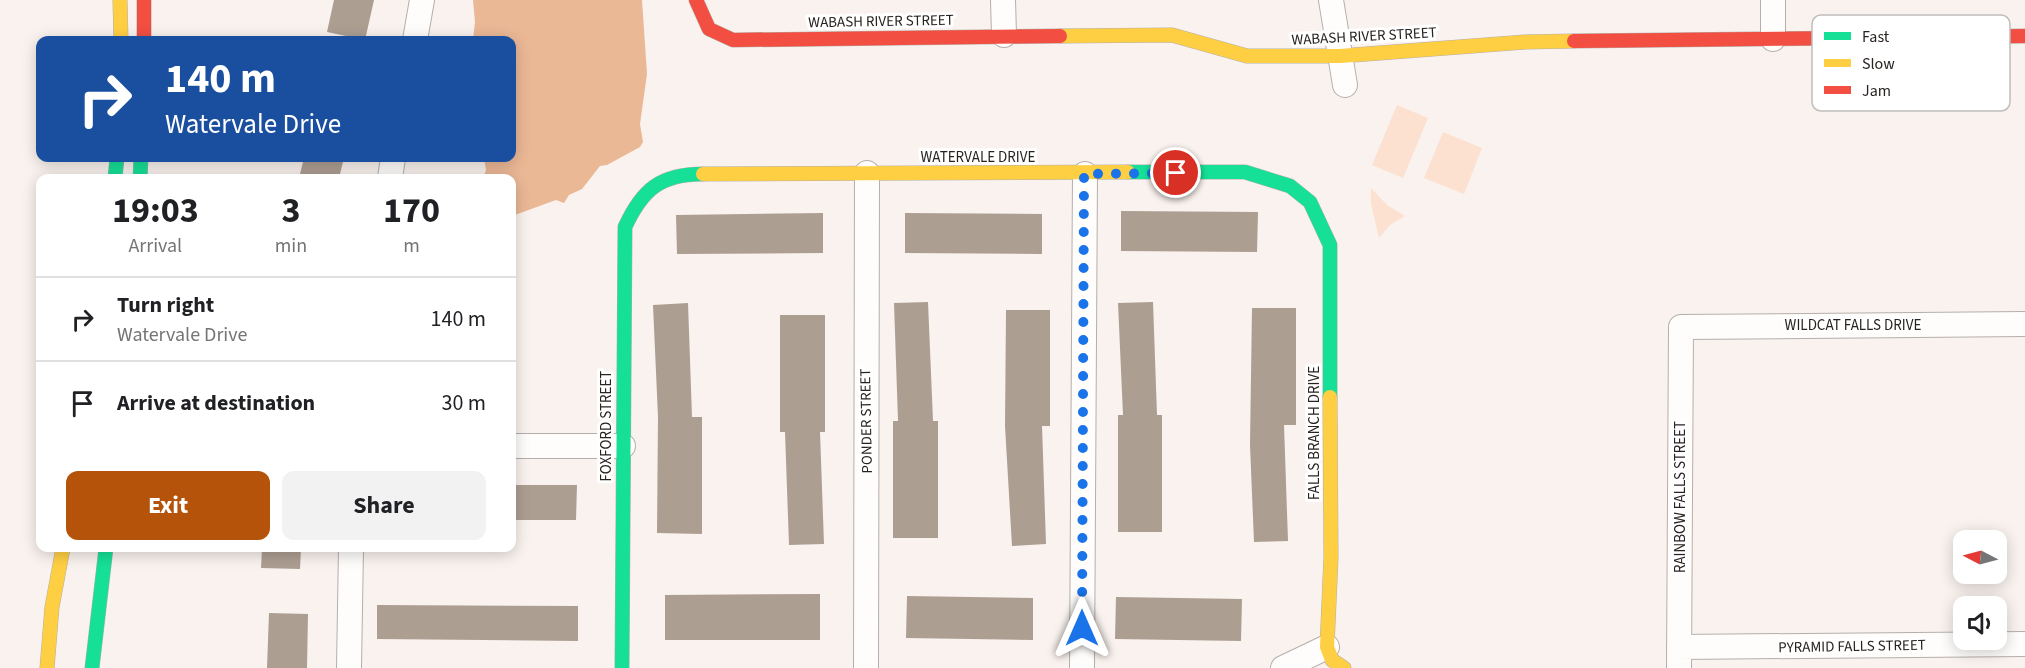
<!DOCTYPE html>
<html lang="en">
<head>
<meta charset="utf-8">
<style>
  :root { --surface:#fff; --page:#f2f2f2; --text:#202124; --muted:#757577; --line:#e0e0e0; --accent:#b45309 }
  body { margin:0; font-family:"Source Sans 3",sans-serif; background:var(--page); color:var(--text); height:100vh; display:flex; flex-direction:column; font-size:22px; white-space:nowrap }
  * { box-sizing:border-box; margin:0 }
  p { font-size:20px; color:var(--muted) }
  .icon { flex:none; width:33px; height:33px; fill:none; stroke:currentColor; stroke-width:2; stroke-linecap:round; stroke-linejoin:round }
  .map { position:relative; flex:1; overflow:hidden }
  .drawer { position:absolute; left:36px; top:174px; width:480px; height:378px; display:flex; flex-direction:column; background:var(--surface); border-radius:12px; box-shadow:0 3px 15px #0003 }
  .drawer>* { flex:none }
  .banner { position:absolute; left:36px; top:36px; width:480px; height:126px; border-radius:12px; box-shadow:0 3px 15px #0003; background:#1a4fa0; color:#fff; overflow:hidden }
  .needle { width:39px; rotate:276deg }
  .fabs { position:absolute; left:1953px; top:530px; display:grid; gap:12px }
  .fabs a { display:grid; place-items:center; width:54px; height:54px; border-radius:12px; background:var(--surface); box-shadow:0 3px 15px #0003; font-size:30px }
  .pin { position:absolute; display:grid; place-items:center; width:51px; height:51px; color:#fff; margin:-26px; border:3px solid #fff; border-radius:50%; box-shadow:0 2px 6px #0007 }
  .me { position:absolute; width:66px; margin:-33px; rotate:0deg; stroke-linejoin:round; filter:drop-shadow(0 0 4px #0008) }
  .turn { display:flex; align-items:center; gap:21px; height:126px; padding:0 30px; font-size:27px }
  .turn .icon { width:78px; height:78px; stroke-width:2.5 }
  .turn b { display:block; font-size:42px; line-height:51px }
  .eta { display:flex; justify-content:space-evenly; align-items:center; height:102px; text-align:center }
  .eta b { font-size:36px; font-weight:700; line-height:42px }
  .cta { display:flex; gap:12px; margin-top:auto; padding:12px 30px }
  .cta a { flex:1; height:69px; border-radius:12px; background:var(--accent); color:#fff; font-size:24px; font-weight:700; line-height:69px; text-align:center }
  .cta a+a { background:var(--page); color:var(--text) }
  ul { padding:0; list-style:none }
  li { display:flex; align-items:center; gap:18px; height:84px; padding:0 30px; border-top:2px solid var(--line) }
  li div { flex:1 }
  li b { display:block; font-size:22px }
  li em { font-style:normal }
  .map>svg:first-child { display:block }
</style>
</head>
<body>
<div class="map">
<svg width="2025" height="668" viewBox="0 0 2025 668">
  <rect width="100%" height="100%" fill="#f9f2ee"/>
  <path fill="#fce1d0" d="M 1397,105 L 1428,118 L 1403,178 L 1372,165 Z
    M 1443,132 L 1482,148 L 1464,194 L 1424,178 Z
    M 1371,188 L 1387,205 L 1405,216 L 1390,225 L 1379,238 L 1371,204 Z"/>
  <path fill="#ebb896" d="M 473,0 L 642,0 L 647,74 L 640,124 L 643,142 L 640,147 L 607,165 L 600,166 L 582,189 L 569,195 L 564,203 L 556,200 L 512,216 L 512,178 L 483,178 L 486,170 L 484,158 L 512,158 L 512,40 L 473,40 L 475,22 Z"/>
  <path fill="#ad9e92" d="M 334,0 L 374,0 L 365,40 L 327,32 Z
    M 304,158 L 344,158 L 339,178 L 299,178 Z
    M 1121,211 L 1258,212 L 1257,252 L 1121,251 Z
    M 823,213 L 823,253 L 677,254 L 676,215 Z
    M 905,213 L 1042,214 L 1042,254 L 905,253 Z
    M 928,302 L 933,421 L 938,421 L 938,538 L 893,538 L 893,421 L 898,421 L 894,303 Z
    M 1153,302 L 1157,415 L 1162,415 L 1162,532 L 1118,532 L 1118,415 L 1123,415 L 1118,303 Z
    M 688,303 L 692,417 L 702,417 L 702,534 L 657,533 L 658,417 L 653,305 Z
    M 1252,308 L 1296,308 L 1296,425 L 1284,425 L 1288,541 L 1254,542 L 1250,445 Z
    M 1006,310 L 1050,310 L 1050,426 L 1042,426 L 1046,544 L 1012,546 L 1005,426 Z
    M 780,315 L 825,315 L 825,432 L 820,432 L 824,544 L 789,545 L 785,432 L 780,432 Z
    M 512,485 L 577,485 L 576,520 L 512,520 Z
    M 262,548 L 301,548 L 300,569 L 261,568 Z
    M 820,594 L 820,640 L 665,640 L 665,595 Z
    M 907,596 L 1033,598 L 1033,640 L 906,638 Z
    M 1116,597 L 1242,599 L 1241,641 L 1115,639 Z
    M 377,605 L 578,606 L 578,641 L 377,639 Z
    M 269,613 L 308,614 L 307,668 L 267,668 Z"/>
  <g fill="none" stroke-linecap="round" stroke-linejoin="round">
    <g stroke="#b5afab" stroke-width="26">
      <path id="street" d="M 1003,0 L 1004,35
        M 1331,0 L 1345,85
        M 1773,0 L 1773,39
        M 415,40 L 422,0
        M 390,178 L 393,158
        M 512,446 L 623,446
        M 1679,647 L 2025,644
        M 349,668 L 351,548
        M 866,668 L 867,173
        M 1082,668 L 1085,174
        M 1283,668 L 1327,647
        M 1679,668 L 1681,327 L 2025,324"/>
    </g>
    <g stroke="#b5afab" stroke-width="15">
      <path id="fast" d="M 1128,172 L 1245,172 L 1290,186 L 1310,202 L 1330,245 L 1330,397
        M 115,178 L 117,158
        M 140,178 L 141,158
        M 92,668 L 106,548
        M 622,668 L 625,227 C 642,190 660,174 703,174"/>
    </g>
    <g stroke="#b5afab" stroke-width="15">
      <path id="slow" d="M 120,0 L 121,40
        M 1060,36 L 1172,35 L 1247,56 L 1340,56 L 1525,42 L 1574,41
        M 703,174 L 1128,172
        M 1330,397 L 1331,557 L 1327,647 L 1332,660 L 1344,668
        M 47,668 L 52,607 L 63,548"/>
    </g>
    <g stroke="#b5afab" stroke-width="15">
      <path id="jam" d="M 144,0 L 144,40
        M 696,0 L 709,29 L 733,40 L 1060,36
        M 1574,41 L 2025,36"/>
    </g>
    <use href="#street" stroke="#fefdfc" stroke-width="24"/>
    <use href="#fast" stroke="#16e098" stroke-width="14"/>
    <use href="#slow" stroke="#ffcf43" stroke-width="14"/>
    <use href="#jam" stroke="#f24e42" stroke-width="14"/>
  </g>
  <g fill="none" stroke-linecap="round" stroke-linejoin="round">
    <path stroke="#1a73e8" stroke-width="10" stroke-dasharray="0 18" d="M 1082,628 L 1084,174 L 1176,173"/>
  </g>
  <g text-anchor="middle" stroke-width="6" stroke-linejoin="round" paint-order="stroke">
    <g font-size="15" fill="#292320" stroke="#fff">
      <text transform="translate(881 21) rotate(-1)" y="5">WABASH RIVER STREET</text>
      <text transform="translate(1364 36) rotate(-3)" y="5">WABASH RIVER STREET</text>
      <text x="978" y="162">WATERVALE DRIVE</text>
      <text x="1853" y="330">WILDCAT FALLS DRIVE</text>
      <text transform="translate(866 421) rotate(-91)" y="5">PONDER STREET</text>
      <text transform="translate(606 426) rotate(-90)" y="5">FOXFORD STREET</text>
      <text transform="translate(1314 433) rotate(-90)" y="5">FALLS BRANCH DRIVE</text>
      <text transform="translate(1680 497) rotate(-90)" y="5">RAINBOW FALLS STREET</text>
      <text transform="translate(1852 646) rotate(-1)" y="5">PYRAMID FALLS STREET</text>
    </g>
  </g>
  <rect x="1812" y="15" width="198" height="96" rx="9" fill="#fff" stroke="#bfbdbc" stroke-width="1.5"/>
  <rect x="1824" y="32" width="27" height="8" fill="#16e098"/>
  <rect x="1824" y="59" width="27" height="8" fill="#ffcf43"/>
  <rect x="1824" y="86" width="27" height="8" fill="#f24e42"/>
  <g font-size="16" fill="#292320">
    <text x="1862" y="42">Fast</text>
    <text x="1862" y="69">Slow</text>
    <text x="1862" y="96">Jam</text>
  </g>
</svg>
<div class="fabs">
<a><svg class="needle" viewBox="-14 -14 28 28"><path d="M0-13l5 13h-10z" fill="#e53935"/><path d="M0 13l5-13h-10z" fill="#757577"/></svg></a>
<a><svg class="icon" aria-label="sound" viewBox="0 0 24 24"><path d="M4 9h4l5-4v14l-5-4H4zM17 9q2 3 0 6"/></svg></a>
</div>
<div class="pin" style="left:1176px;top:173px;background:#d93025"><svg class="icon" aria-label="arrive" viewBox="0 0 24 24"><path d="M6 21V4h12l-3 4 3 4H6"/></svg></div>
<svg class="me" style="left:1082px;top:628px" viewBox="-20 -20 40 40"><path d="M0-17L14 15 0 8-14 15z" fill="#1a73e8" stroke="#fff" stroke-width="4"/></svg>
<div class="banner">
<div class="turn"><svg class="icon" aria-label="right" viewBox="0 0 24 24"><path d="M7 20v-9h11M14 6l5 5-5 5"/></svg><div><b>140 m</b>Watervale Drive</div></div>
</div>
<section class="drawer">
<div class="eta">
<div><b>19:03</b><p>Arrival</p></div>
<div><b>3</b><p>min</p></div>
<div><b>170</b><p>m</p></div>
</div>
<ul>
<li><svg class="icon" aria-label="right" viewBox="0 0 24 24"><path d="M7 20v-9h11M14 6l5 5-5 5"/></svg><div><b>Turn right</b><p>Watervale Drive</p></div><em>140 m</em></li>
<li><svg class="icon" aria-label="arrive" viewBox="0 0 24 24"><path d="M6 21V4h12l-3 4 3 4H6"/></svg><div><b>Arrive at destination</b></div><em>30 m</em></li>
</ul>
<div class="cta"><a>Exit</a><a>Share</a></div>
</section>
</div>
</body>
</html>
